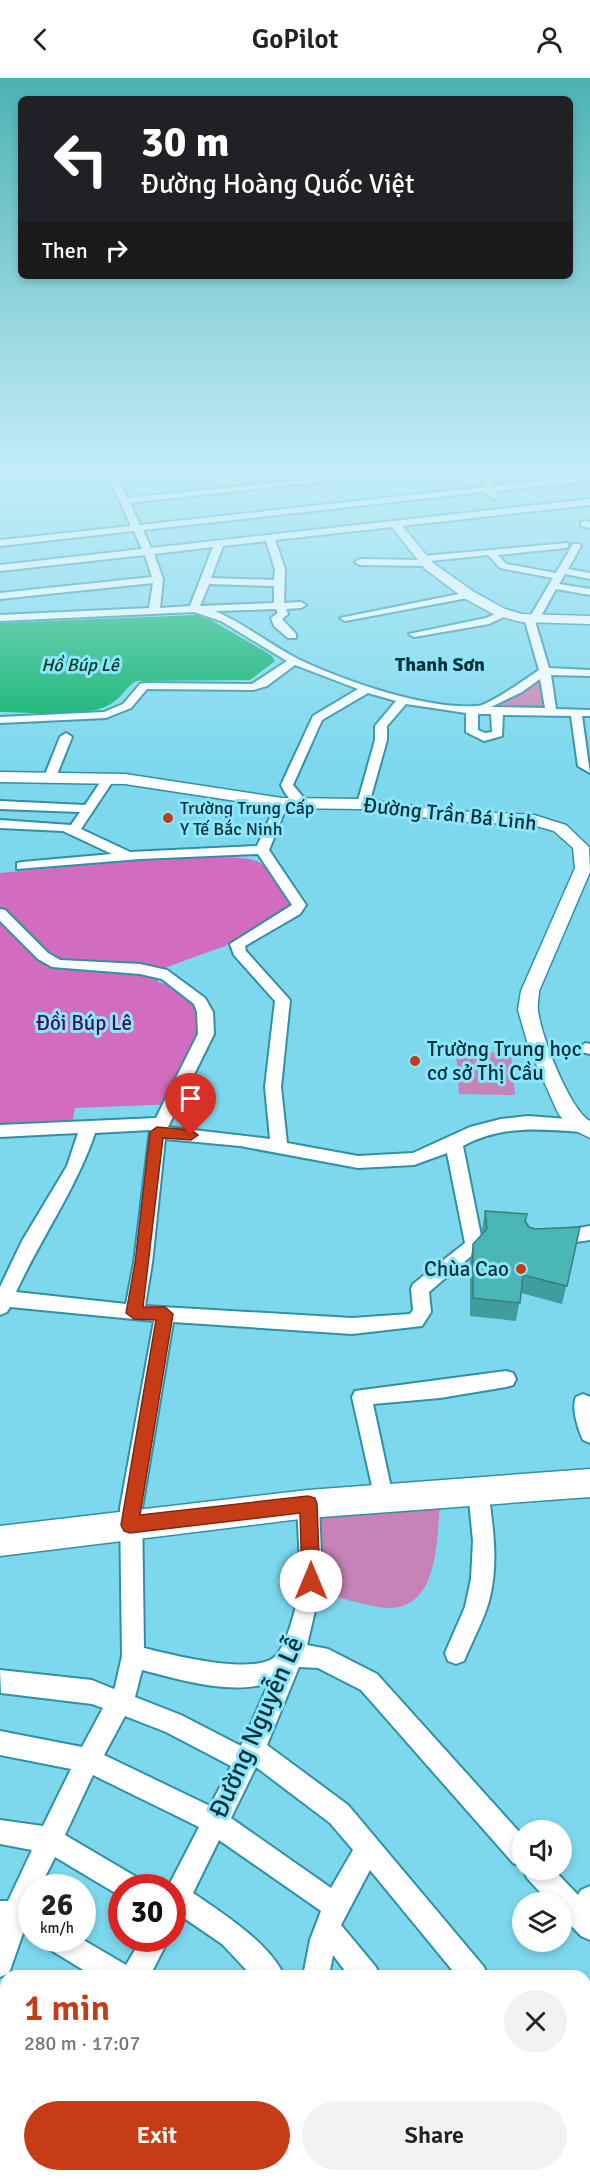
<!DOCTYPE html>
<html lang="en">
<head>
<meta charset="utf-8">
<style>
  :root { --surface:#fff; --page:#f2f2f2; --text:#222; --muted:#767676; --accent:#c53c16 }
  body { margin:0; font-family:Signika,sans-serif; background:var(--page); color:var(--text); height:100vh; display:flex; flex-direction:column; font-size:22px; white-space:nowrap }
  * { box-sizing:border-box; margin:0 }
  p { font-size:20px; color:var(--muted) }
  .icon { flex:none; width:33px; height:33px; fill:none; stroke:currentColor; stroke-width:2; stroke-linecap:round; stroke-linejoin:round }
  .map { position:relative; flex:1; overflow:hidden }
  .panel { position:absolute; left:0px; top:1892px; width:591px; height:212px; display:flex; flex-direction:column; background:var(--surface); border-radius:18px 18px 0 0; box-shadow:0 3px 9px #0003 }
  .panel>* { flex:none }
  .top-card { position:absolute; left:18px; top:18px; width:555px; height:183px; border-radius:9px; box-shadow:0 3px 9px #0003; background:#202124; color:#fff; overflow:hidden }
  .fabs { position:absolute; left:512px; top:1742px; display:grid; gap:12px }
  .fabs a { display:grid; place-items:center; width:60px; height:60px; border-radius:50%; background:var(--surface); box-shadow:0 3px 9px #0003; font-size:30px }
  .speed { position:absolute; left:18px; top:1796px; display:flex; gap:12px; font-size:30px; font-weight:700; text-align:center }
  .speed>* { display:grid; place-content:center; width:78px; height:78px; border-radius:50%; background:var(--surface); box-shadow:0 3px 9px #0003; line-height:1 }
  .speed small { font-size:15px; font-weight:400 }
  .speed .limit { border:9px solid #d22; background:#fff; color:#111 }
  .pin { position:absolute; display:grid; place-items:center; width:51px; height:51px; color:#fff; margin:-62px -26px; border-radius:50% 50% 50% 0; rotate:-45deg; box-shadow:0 0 6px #0007 }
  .pin .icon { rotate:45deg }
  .me { position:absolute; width:66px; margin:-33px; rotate:0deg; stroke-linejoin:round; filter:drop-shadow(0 0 4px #0008) }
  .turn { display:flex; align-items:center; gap:21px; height:126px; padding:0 24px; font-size:27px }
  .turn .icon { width:78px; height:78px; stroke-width:2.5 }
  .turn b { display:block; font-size:42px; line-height:51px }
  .then { display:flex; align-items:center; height:57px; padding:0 24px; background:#0003; gap:12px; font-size:22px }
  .round { display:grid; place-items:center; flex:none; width:63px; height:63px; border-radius:32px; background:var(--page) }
  .head { display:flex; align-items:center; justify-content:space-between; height:102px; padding:0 24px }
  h1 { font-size:36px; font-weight:600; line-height:45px; color:var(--accent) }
  .primary-button { display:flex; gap:12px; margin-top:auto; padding:12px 24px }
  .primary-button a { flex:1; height:69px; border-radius:36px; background:var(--accent); color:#fff; font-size:24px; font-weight:600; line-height:69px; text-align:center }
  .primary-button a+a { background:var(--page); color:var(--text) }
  header { display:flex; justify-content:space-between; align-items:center; height:78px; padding:0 24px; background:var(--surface); font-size:27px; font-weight:600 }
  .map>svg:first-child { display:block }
</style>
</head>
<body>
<header><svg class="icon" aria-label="back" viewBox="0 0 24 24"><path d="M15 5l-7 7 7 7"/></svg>GoPilot<svg class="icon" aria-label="person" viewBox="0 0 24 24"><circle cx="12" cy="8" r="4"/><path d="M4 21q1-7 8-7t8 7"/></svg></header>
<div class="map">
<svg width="590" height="2102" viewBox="0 0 590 2102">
  <rect width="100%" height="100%" fill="#7dd8ee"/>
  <path fill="#c782b7" d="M 542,601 L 546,631 L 498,627 L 500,624 Z
    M 456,974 L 511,975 L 515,1017 L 459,1016 Z
    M 440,1429 C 436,1464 439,1526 392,1530 C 375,1531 336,1518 318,1514 L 317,1438 Z"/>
  <path fill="#d26cbe" d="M 216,779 C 269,780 262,782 290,825 L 289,829 L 225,868 L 156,893 L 158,904 L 187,912 L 212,953 L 178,1026 L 75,1030 L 71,1051 L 0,1052 L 0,795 L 137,782 Z"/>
  <path fill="#03ae65" d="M 197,537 L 211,542 L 271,577 L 275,583 L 250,602 L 136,603 C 126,609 122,619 112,625 C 90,641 28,634 0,634 L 0,545 Z"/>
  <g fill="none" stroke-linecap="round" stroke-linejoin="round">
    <g stroke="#3090a5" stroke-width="4">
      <path id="minor" d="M 106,393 L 160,393 L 117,399 L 127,420 L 388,393 L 418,393 L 130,425 L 140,447 L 484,409 L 491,393 L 499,393 L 493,408 L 590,397 L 590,403 L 494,413 L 498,418 L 494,421 L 484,414 L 143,452 L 151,470 L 590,421 L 590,427 L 275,462 L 285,491 L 284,525 L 301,524 L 306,527 L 301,530 L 286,531 L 288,536 L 282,541 L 296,556 L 296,560 L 288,560 L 274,548 L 271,540 L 278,535 L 276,531 L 215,533 C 245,546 269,566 298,581 C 344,603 427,632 477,628 C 488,628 527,600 539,592 L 524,540 L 531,537 L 553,500 L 500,490 L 488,477 L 430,483 L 429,487 L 426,488 L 360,487 L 355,484 L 360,481 L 419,482 L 423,478 L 568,465 L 568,469 L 565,470 L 498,477 L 506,486 L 556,495 L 573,466 L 579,466 L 581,468 L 568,491 L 590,495 L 590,501 L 565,496 L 559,506 L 590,511 L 590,517 L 556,511 L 540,540 L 535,543 L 549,590 L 590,592 L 590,598 L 551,597 L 556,631 L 590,632 L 590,638 L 582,638 L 590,695 L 578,688 L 571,638 L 503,637 L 502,658 L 484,663 L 466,654 L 466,635 L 406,626 L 387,648 L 387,662 L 369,726 L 363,730 L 359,729 L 357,726 L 375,662 L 375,648 L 396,623 L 368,615 L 322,642 L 293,707 L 308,725 L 302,729 C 292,726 285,716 281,707 L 313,638 L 358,611 L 295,587 L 267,608 L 253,612 L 147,611 L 131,630 L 106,640 L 0,645 L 0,639 L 104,634 L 123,626 L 140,606 L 144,605 L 252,606 L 287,583 L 221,543 L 194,534 L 0,543 L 0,537 L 149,530 L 153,505 L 0,521 L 0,515 L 152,499 L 145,477 L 0,493 L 0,487 L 142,471 L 134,453 L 0,468 L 0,462 L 131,448 ZM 266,463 L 275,491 L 274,502 L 211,500 L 223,468 ZM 213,469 L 190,528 L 160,530 L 163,501 L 154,476 ZM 209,506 L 274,508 L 274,525 L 200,528 ZM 540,601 L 545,630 L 491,629 L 522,614 ZM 478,636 L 491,636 L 492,654 L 485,655 L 478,652 Z
        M 584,443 L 590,444 L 590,450 L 581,448 L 581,444 Z
        M 469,514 L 474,517 L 473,519 L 345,543 L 340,540 Z
        M 504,532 L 509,535 L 508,537 L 489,546 L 414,559 L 409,556 L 486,540 Z
        M 66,655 L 72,659 L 56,699 L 54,702 L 46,702 L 44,699 L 60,659 Z
        M 109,696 L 115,700 L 81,751 L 130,774 L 257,768 L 278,722 L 282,721 L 288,725 L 269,772 L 306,827 L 300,836 L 245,868 L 246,873 L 290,922 L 281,1009 L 287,1065 L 358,1078 L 413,1075 L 470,1049 L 501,1041 L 528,1038 L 581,1042 L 589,1048 L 581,1054 C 539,1051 501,1047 463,1068 L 483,1168 L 429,1214 L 431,1234 L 422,1248 L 352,1256 L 173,1244 L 142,1430 L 144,1570 C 172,1577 247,1596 272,1581 C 287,1572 300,1518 300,1500 C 300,1475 298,1451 297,1426 L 301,1419 L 308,1416 L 315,1419 L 319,1426 L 322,1503 L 307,1567 L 328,1571 L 377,1596 L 522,1757 L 522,1789 L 513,1785 L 361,1612 L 318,1590 L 299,1589 L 267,1667 L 348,1727 L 484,1889 L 488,1898 L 457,1898 L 370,1792 L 341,1847 L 376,1889 L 380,1898 L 349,1898 L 333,1877 L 329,1898 L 303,1898 L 310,1862 L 321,1833 L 219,1762 L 193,1815 C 221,1834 271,1866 284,1898 L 252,1898 L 222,1866 L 181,1838 L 172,1842 L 172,1809 L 168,1809 L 199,1749 L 93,1697 L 65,1757 L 138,1800 L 142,1809 L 122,1809 L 122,1819 L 55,1779 L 40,1809 L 32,1809 L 32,1859 L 23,1855 L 9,1895 L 0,1899 L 0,1823 L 8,1823 L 32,1772 L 0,1766 L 0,1742 L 43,1748 L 71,1691 L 0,1677 L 0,1653 L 82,1669 L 103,1630 L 92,1626 L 1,1615 L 0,1592 L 92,1602 L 114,1611 L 115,1609 L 122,1578 L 120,1430 L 154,1243 L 10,1229 L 7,1234 L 0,1237 L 0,1209 L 22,1163 L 67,1088 L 78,1055 L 0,1059 L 0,1047 L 156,1040 L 198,956 L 197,934 L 194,926 L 162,901 L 140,896 L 52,889 L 38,881 L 0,843 L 0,831 L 5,832 L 48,875 L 60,882 L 140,886 L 167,892 L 205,920 L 213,934 L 214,956 L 168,1049 L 270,1061 L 265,1009 L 275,923 L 234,877 L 230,866 L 292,827 L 258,776 L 140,781 L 17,791 L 17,785 L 22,784 L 112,776 L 63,753 L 0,750 L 0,742 L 71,747 L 80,734 L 0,731 L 0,723 L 85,727 L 105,697 ZM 150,1052 L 134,1185 L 126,1226 L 16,1214 C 41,1160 76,1111 95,1055 ZM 165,1061 L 240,1068 L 358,1090 L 414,1087 L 447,1075 L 465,1165 L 413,1206 L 411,1211 L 413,1232 L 410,1236 L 352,1240 L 145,1228 L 152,1185 ZM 142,1592 C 181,1602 229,1617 269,1605 L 241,1668 L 181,1637 L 135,1619 ZM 125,1638 L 166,1654 L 231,1688 L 210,1728 L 104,1677 ZM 256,1689 L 330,1745 L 353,1772 L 331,1810 L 231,1740 Z
        M 586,965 L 590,966 L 590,976 L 581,974 L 578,970 Z
        M 590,1148 L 590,1162 L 555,1167 L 549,1165 L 546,1160 L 549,1155 Z
        M 506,1293 L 513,1295 L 516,1301 L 513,1307 L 506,1309 L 440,1320 L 373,1326 L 393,1419 L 390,1426 L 383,1429 L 376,1426 L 352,1319 L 355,1313 Z
        M 583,1316 L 590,1319 L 590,1365 L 583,1362 C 578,1351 571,1330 576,1319 Z
        M 478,1403 L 485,1405 L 488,1412 C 493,1449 499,1486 489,1523 C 483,1544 472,1563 464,1583 L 456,1586 L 448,1583 L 445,1575 L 465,1529 L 471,1501 L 473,1463 L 468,1412 L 471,1405 Z
        M 523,1791 L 553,1791 L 578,1817 L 581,1812 L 590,1808 L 590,1862 L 581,1858 L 561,1837 L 561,1824 L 549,1824 L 527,1800 Z
        M 42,1860 L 80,1860 L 126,1887 L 142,1860 L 169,1860 L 150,1898 L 93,1898 L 46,1869 Z
        M 590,1941 L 590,1975 L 585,1977 L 585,1943 Z
        M 0,1963 L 6,1966 L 6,1995 L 0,1992 Z
        M 6,2097 L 37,2097 L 34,2102 L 4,2102 Z
        M 156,2097 L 191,2097 L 193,2102 L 159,2102 Z
        M 254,2097 L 284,2097 L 282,2102 L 252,2102 Z
        M 324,2097 L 356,2097 L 358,2102 L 327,2102 Z
        M 435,2097 L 467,2097 L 469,2102 L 438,2102 Z
        M 483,2097 L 514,2097 L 511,2102 L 481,2102 Z"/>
    </g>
    <g stroke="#3090a5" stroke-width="3">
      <path id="tertiary" d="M 391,444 L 399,444 L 433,485 L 474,514 L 505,531 L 522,536 L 590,538 L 590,546 L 521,544 L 495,537 L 464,520 L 425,491 L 391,448 Z
        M 0,694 L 125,696 L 282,720 L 363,721 L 451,733 L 534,737 L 566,747 L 589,769 L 590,794 L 539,913 C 539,919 537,926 538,932 C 540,956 570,1032 590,1043 L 590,1060 L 570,1050 L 558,1035 L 529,970 L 518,932 L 521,913 L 575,790 L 573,770 L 554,753 L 533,747 L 451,743 L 363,731 L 282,730 L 125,706 L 0,704 Z"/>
    </g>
    <g stroke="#3090a5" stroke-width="3">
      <path id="secondary" d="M 590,1391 L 590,1419 L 308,1440 L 0,1478 L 0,1448 L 308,1412 Z"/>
    </g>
    <use href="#minor" fill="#fff" fill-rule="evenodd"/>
    <use href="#tertiary" fill="#fff" fill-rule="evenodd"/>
    <use href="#secondary" fill="#fff" fill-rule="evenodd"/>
  </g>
  <path fill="#409d9d" d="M 485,1133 L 527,1136 L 526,1144 L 529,1149 L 535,1151 L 580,1149 L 562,1226 L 521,1215 L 516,1243 L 470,1238 L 470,1184 L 473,1166 L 483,1156 L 482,1152 Z"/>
  <path fill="#4bb6b6" stroke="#347f7f" stroke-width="1.5" d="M 485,1133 L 527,1136 L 525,1143 L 529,1149 L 535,1151 L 580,1149 L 567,1208 L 523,1197 L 520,1225 L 473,1220 L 473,1166 L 487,1151 Z"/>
  <linearGradient id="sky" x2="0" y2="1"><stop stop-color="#4cb2b4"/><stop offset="0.57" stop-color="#c4edf7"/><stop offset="1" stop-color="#c4edf7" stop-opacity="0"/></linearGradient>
  <rect width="590" height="687" fill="url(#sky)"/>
  <path fill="#c53c16" stroke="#80270e" stroke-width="1.5" d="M 157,1049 L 191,1052 L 198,1057 L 191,1062 L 163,1060 L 143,1229 L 165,1229 L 173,1236 L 140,1437 L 308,1418 L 315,1420 L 317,1426 L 320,1503 L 318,1509 L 311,1512 L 305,1509 L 302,1503 L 300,1435 L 130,1455 L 124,1453 L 121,1447 L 156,1242 L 134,1241 L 126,1235 L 135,1185 L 150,1054 Z"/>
  <g fill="#c53c16" stroke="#8be6fc" stroke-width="2">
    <circle cx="168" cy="740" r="6"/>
    <circle cx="415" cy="983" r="6"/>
    <circle cx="521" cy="1191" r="6"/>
  </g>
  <g text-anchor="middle" stroke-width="6" stroke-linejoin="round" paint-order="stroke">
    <g font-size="18" font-style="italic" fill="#003c1f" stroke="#8be6fc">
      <text x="80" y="593">Hồ Búp Lê</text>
    </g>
    <g font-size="18" fill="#073039" stroke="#8be6fc" text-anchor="start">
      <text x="180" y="736">Trường Trung Cấp<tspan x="180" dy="21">Y Tế Bắc Ninh</tspan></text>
    </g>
    <g font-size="20" font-weight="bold" fill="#073039" stroke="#8be6fc">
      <text x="440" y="593">Thanh Sơn</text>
    </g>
    <g font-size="21" fill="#073039" stroke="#8be6fc">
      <text transform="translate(450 736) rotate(6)" y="7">Đường Trần Bá Linh</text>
    </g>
    <g font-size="21" fill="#4e0d44" stroke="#8be6fc">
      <text x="84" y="952">Đồi Búp Lê</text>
    </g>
    <g font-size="21" fill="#073039" stroke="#8be6fc" text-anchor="start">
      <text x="427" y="978">Trường Trung học<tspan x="427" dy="24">cơ sở Thị Cầu</tspan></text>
      <text x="509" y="1198" text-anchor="end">Chùa Cao</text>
    </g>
    <g font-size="26" fill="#073039" stroke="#8be6fc">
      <text transform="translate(256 1649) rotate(-66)" y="9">Đường Nguyễn Lễ</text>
    </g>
  </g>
</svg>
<div class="fabs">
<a><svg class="icon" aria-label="sound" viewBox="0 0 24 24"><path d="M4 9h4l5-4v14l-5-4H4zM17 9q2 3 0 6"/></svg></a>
<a><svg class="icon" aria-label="layers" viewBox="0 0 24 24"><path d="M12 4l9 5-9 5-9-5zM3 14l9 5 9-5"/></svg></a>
</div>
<div class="speed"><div>26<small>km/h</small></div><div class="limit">30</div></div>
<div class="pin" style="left:191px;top:1057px;background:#d93025"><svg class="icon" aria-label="arrive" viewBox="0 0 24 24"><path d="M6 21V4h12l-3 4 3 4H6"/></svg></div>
<svg class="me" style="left:311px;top:1503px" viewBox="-20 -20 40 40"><circle r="19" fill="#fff"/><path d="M0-13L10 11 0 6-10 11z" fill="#c53c16"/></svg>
<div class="top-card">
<div class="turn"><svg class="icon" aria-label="left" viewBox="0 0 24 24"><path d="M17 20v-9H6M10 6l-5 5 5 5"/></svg><div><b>30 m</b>Đường Hoàng Quốc Việt</div></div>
<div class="then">Then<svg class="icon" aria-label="right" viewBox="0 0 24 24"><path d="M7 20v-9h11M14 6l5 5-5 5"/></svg></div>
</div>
<section class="panel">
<div class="head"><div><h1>1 min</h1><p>280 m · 17:07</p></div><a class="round"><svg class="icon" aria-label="close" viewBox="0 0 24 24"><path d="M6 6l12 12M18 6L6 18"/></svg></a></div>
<div class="primary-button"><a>Exit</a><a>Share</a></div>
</section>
</div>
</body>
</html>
